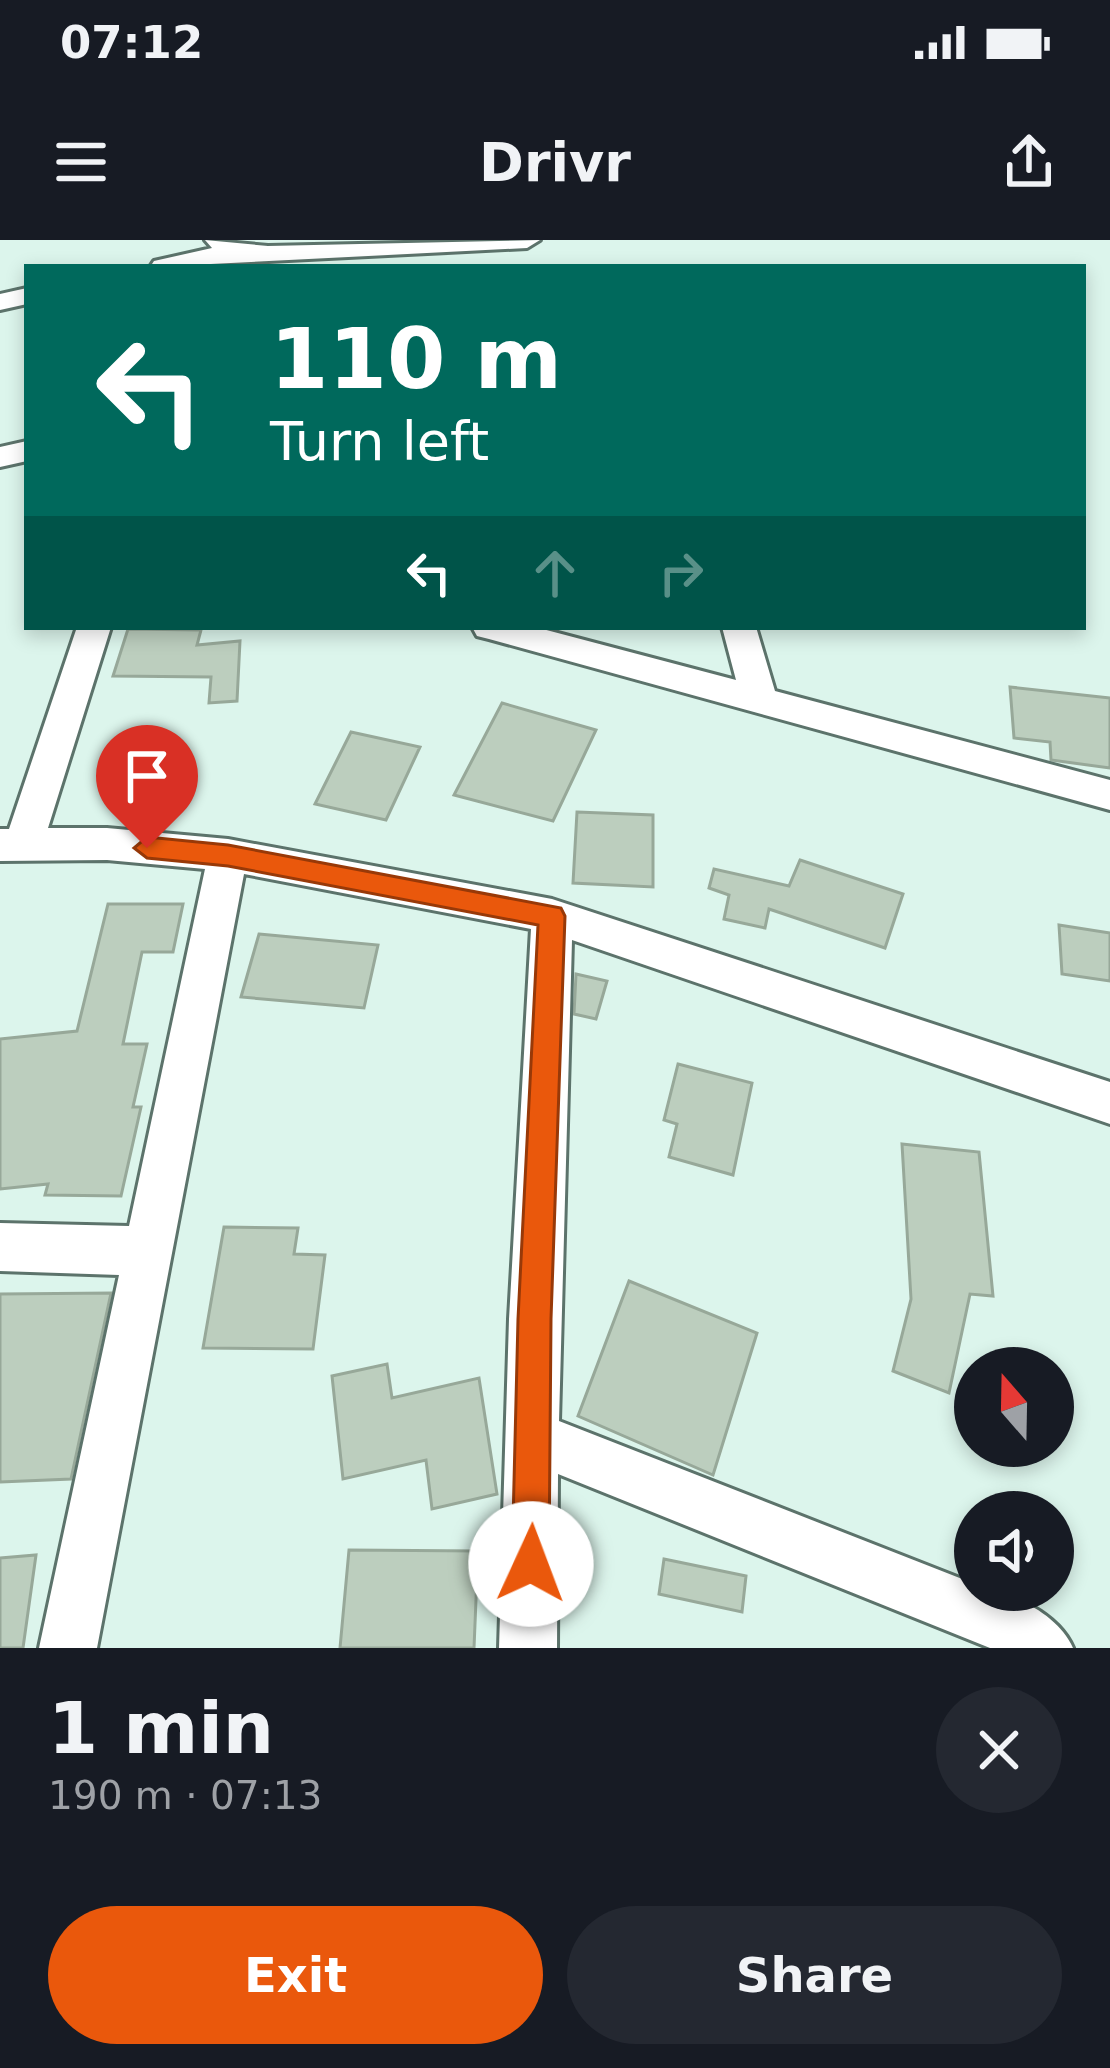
<!DOCTYPE html>
<html lang="en">
<head>
<meta charset="utf-8">
<style>
  :root { --surface:#171b24; --page:#242831; --text:#f1f3f6; --muted:#9ea1a6; --accent:#ea580c }
  body { margin:0; font-family:"DejaVu Sans",sans-serif; background:var(--page); color:var(--text); height:100vh; display:flex; flex-direction:column; font-size:45px; white-space:nowrap }
  * { box-sizing:border-box; margin:0 }
  p { font-size:39px; color:var(--muted) }
  .icon { flex:none; width:66px; height:66px; fill:none; stroke:currentColor; stroke-width:2; stroke-linecap:round; stroke-linejoin:round }
  .map { position:relative; height:1408px; overflow:hidden }
  .sheet { display:flex; flex-direction:column; background:var(--surface); flex:1 }
  .sheet>* { flex:none }
  .top-card { position:absolute; left:24px; top:24px; width:1062px; height:366px; border-radius:0px; box-shadow:0 6px 18px #0003; background:#00695c; color:#fff; overflow:hidden }
  .needle { width:78px; rotate:340deg }
  .buttons { position:absolute; left:954px; top:1107px; display:grid; gap:24px }
  .buttons a { display:grid; place-items:center; width:120px; height:120px; border-radius:50%; background:var(--surface); box-shadow:0 6px 18px #0003; font-size:60px }
  .pin { position:absolute; display:grid; place-items:center; width:102px; height:102px; color:#fff; margin:-123px -51px; border-radius:50% 50% 50% 0; rotate:-45deg; box-shadow:0 0 12px #0007 }
  .pin .icon { rotate:45deg }
  .me { position:absolute; width:132px; margin:-66px; rotate:2deg; stroke-linejoin:round; filter:drop-shadow(0 0 9px #0008) }
  .turn { display:flex; align-items:center; gap:42px; height:252px; padding:0 48px; font-size:54px }
  .turn .icon { width:156px; height:156px; stroke-width:2.5 }
  .turn b { display:block; font-size:84px; line-height:102px }
  .lanes { display:flex; align-items:center; height:114px; padding:0 48px; background:#0003; justify-content:center; gap:60px; direction:ltr }
  .lanes .off { opacity:.35 }
  .round { display:grid; place-items:center; flex:none; width:126px; height:126px; border-radius:63px; background:var(--page) }
  .overview { display:flex; align-items:center; justify-content:space-between; height:204px; padding:0 48px }
  h1 { font-size:72px; font-weight:600; line-height:90px }
  .cta { display:flex; gap:24px; margin-top:auto; padding:24px 48px }
  .cta a { flex:1; height:138px; border-radius:72px; background:var(--accent); color:#fff; font-size:48px; font-weight:600; line-height:138px; text-align:center }
  .cta a+a { background:var(--page); color:var(--text) }
  .status { display:flex; justify-content:space-between; align-items:center; height:84px; padding:0 60px; background:var(--surface); direction:ltr }
  .status svg { height:33px; fill:currentColor }
  header { display:flex; justify-content:space-between; align-items:center; height:156px; padding:0 48px; background:var(--surface); font-size:54px; font-weight:600 }
  .map>svg:first-child { display:block }
</style>
</head>
<body>
<div class="status"><b>07:12</b><svg viewBox="0 0 49 12"><path d="M0 12V9h3v3zM5 12V6h3v6zM10 12V3h3v9zM15 12V0h3v12zM26 1h20v11H26zM47 4h2v5h-2z"/></svg></div>
<header><svg class="icon" aria-label="menu" viewBox="0 0 24 24"><path d="M4 6h16M4 12h16M4 18h16"/></svg>Drivr<svg class="icon" aria-label="share" viewBox="0 0 24 24"><path d="M12 15V3M7 8l5-5 5 5M5 13v7h14v-7"/></svg></header>
<div class="map">
<svg width="1110" height="1408" viewBox="0 0 1110 1408">
  <rect width="100%" height="100%" fill="#dcf5ec"/>
  <path fill="#bccebe" stroke="#97a899" stroke-width="3" d="M 128,389 L 201,390 L 197,405 L 240,401 L 237,461 L 209,463 L 211,437 L 113,436 Z
    M 1010,447 L 1110,458 L 1110,528 L 1051,520 L 1050,502 L 1014,498 Z
    M 502,463 L 596,490 L 553,581 L 454,555 Z
    M 351,492 L 420,507 L 386,580 L 315,564 Z
    M 577,572 L 653,575 L 653,647 L 573,643 Z
    M 800,620 L 903,654 L 885,708 L 769,669 L 765,688 L 724,679 L 729,655 L 709,648 L 714,629 L 789,646 Z
    M 108,664 L 183,664 L 173,712 L 142,712 L 123,804 L 147,804 L 133,867 L 141,867 L 121,956 L 45,955 L 48,944 L 0,949 L 0,799 L 77,791 Z
    M 1059,685 L 1110,693 L 1110,741 L 1062,734 Z
    M 259,694 L 378,705 L 364,768 L 241,757 Z
    M 576,734 L 607,741 L 596,779 L 574,774 Z
    M 678,824 L 752,843 L 733,935 L 669,917 L 677,884 L 664,880 Z
    M 902,904 L 979,912 L 993,1056 L 970,1054 L 949,1153 L 893,1131 L 911,1059 Z
    M 224,987 L 298,988 L 294,1014 L 325,1015 L 313,1109 L 203,1108 Z
    M 629,1041 L 757,1093 L 713,1235 L 578,1176 Z
    M 111,1053 L 71,1239 L 0,1242 L 0,1054 Z
    M 387,1124 L 392,1158 L 479,1138 L 497,1254 L 432,1269 L 426,1220 L 343,1239 L 332,1136 Z
    M 349,1310 L 478,1311 L 474,1408 L 340,1408 Z
    M 36,1315 L 23,1408 L 0,1408 L 0,1318 Z
    M 664,1319 L 746,1336 L 742,1372 L 659,1354 Z"/>
  <g fill="none" stroke-linecap="round" stroke-linejoin="round">
    <g stroke="#5c736b" stroke-width="6">
      <path id="street" d="M 205,0 L 268,6 L 540,0 L 527,8 L 150,27 L 154,21 L 212,8 Z
        M 27,48 L 27,64 L 0,70 L 0,54 Z
        M 27,201 L 27,221 L 0,227 L 0,207 Z
        M 77,387 L 111,387 L 48,588 L 107,588 L 228,599 L 552,659 L 1110,842 L 1110,884 L 572,700 L 559,1181 L 975,1344 L 975,1350 C 1011,1350 1059,1375 1073,1408 L 990,1408 L 558,1234 L 557,1408 L 499,1408 L 509,1079 L 531,689 L 244,634 L 97,1408 L 39,1408 L 119,1035 L 0,1031 L 0,983 L 129,986 L 205,629 L 107,620 L 0,621 L 0,589 L 9,589 Z
        M 472,387 L 535,387 L 736,440 L 722,387 L 756,387 L 775,451 L 1110,540 L 1110,570 L 489,399 L 477,396 Z"/>
    </g>
    <use href="#street" fill="#fff" fill-rule="evenodd"/>
  </g>
  <path fill="#ea580c" stroke="#983908" stroke-width="3" d="M 147,597 L 228,605 L 561,668 L 565,676 L 551,1079 L 549,1324 L 544,1337 L 531,1342 L 518,1337 L 512,1324 L 518,1079 L 538,685 L 228,626 L 147,618 L 134,608 Z"/>
</svg>
<div class="buttons">
<a><svg class="needle" viewBox="-14 -14 28 28"><path d="M0-13l5 13h-10z" fill="#e53935"/><path d="M0 13l5-13h-10z" fill="#9ea1a6"/></svg></a>
<a><svg class="icon" aria-label="sound" viewBox="0 0 24 24"><path d="M4 9h4l5-4v14l-5-4H4zM17 9q2 3 0 6"/></svg></a>
</div>
<div class="pin" style="left:147px;top:608px;background:#d93025"><svg class="icon" aria-label="arrive" viewBox="0 0 24 24"><path d="M6 21V4h12l-3 4 3 4H6"/></svg></div>
<svg class="me" style="left:531px;top:1324px" viewBox="-20 -20 40 40"><circle r="19" fill="#fff"/><path d="M0-13L10 11 0 6-10 11z" fill="#ea580c"/></svg>
<div class="top-card">
<div class="turn"><svg class="icon" aria-label="left" viewBox="0 0 24 24"><path d="M17 20v-9H6M10 6l-5 5 5 5"/></svg><div><b>110 m</b>Turn left</div></div>
<div class="lanes"><svg class="icon" aria-label="left" viewBox="0 0 24 24"><path d="M17 20v-9H6M10 6l-5 5 5 5"/></svg><svg class="icon off" aria-label="ahead" viewBox="0 0 24 24"><path d="M12 20V5M6 11l6-6 6 6"/></svg><svg class="icon off" aria-label="right" viewBox="0 0 24 24"><path d="M7 20v-9h11M14 6l5 5-5 5"/></svg></div>
</div>
</div>
<section class="sheet">
<div class="overview"><div><h1>1 min</h1><p>190 m · 07:13</p></div><a class="round"><svg class="icon" aria-label="close" viewBox="0 0 24 24"><path d="M6 6l12 12M18 6L6 18"/></svg></a></div>
<div class="cta"><a>Exit</a><a>Share</a></div>
</section>
</body>
</html>
